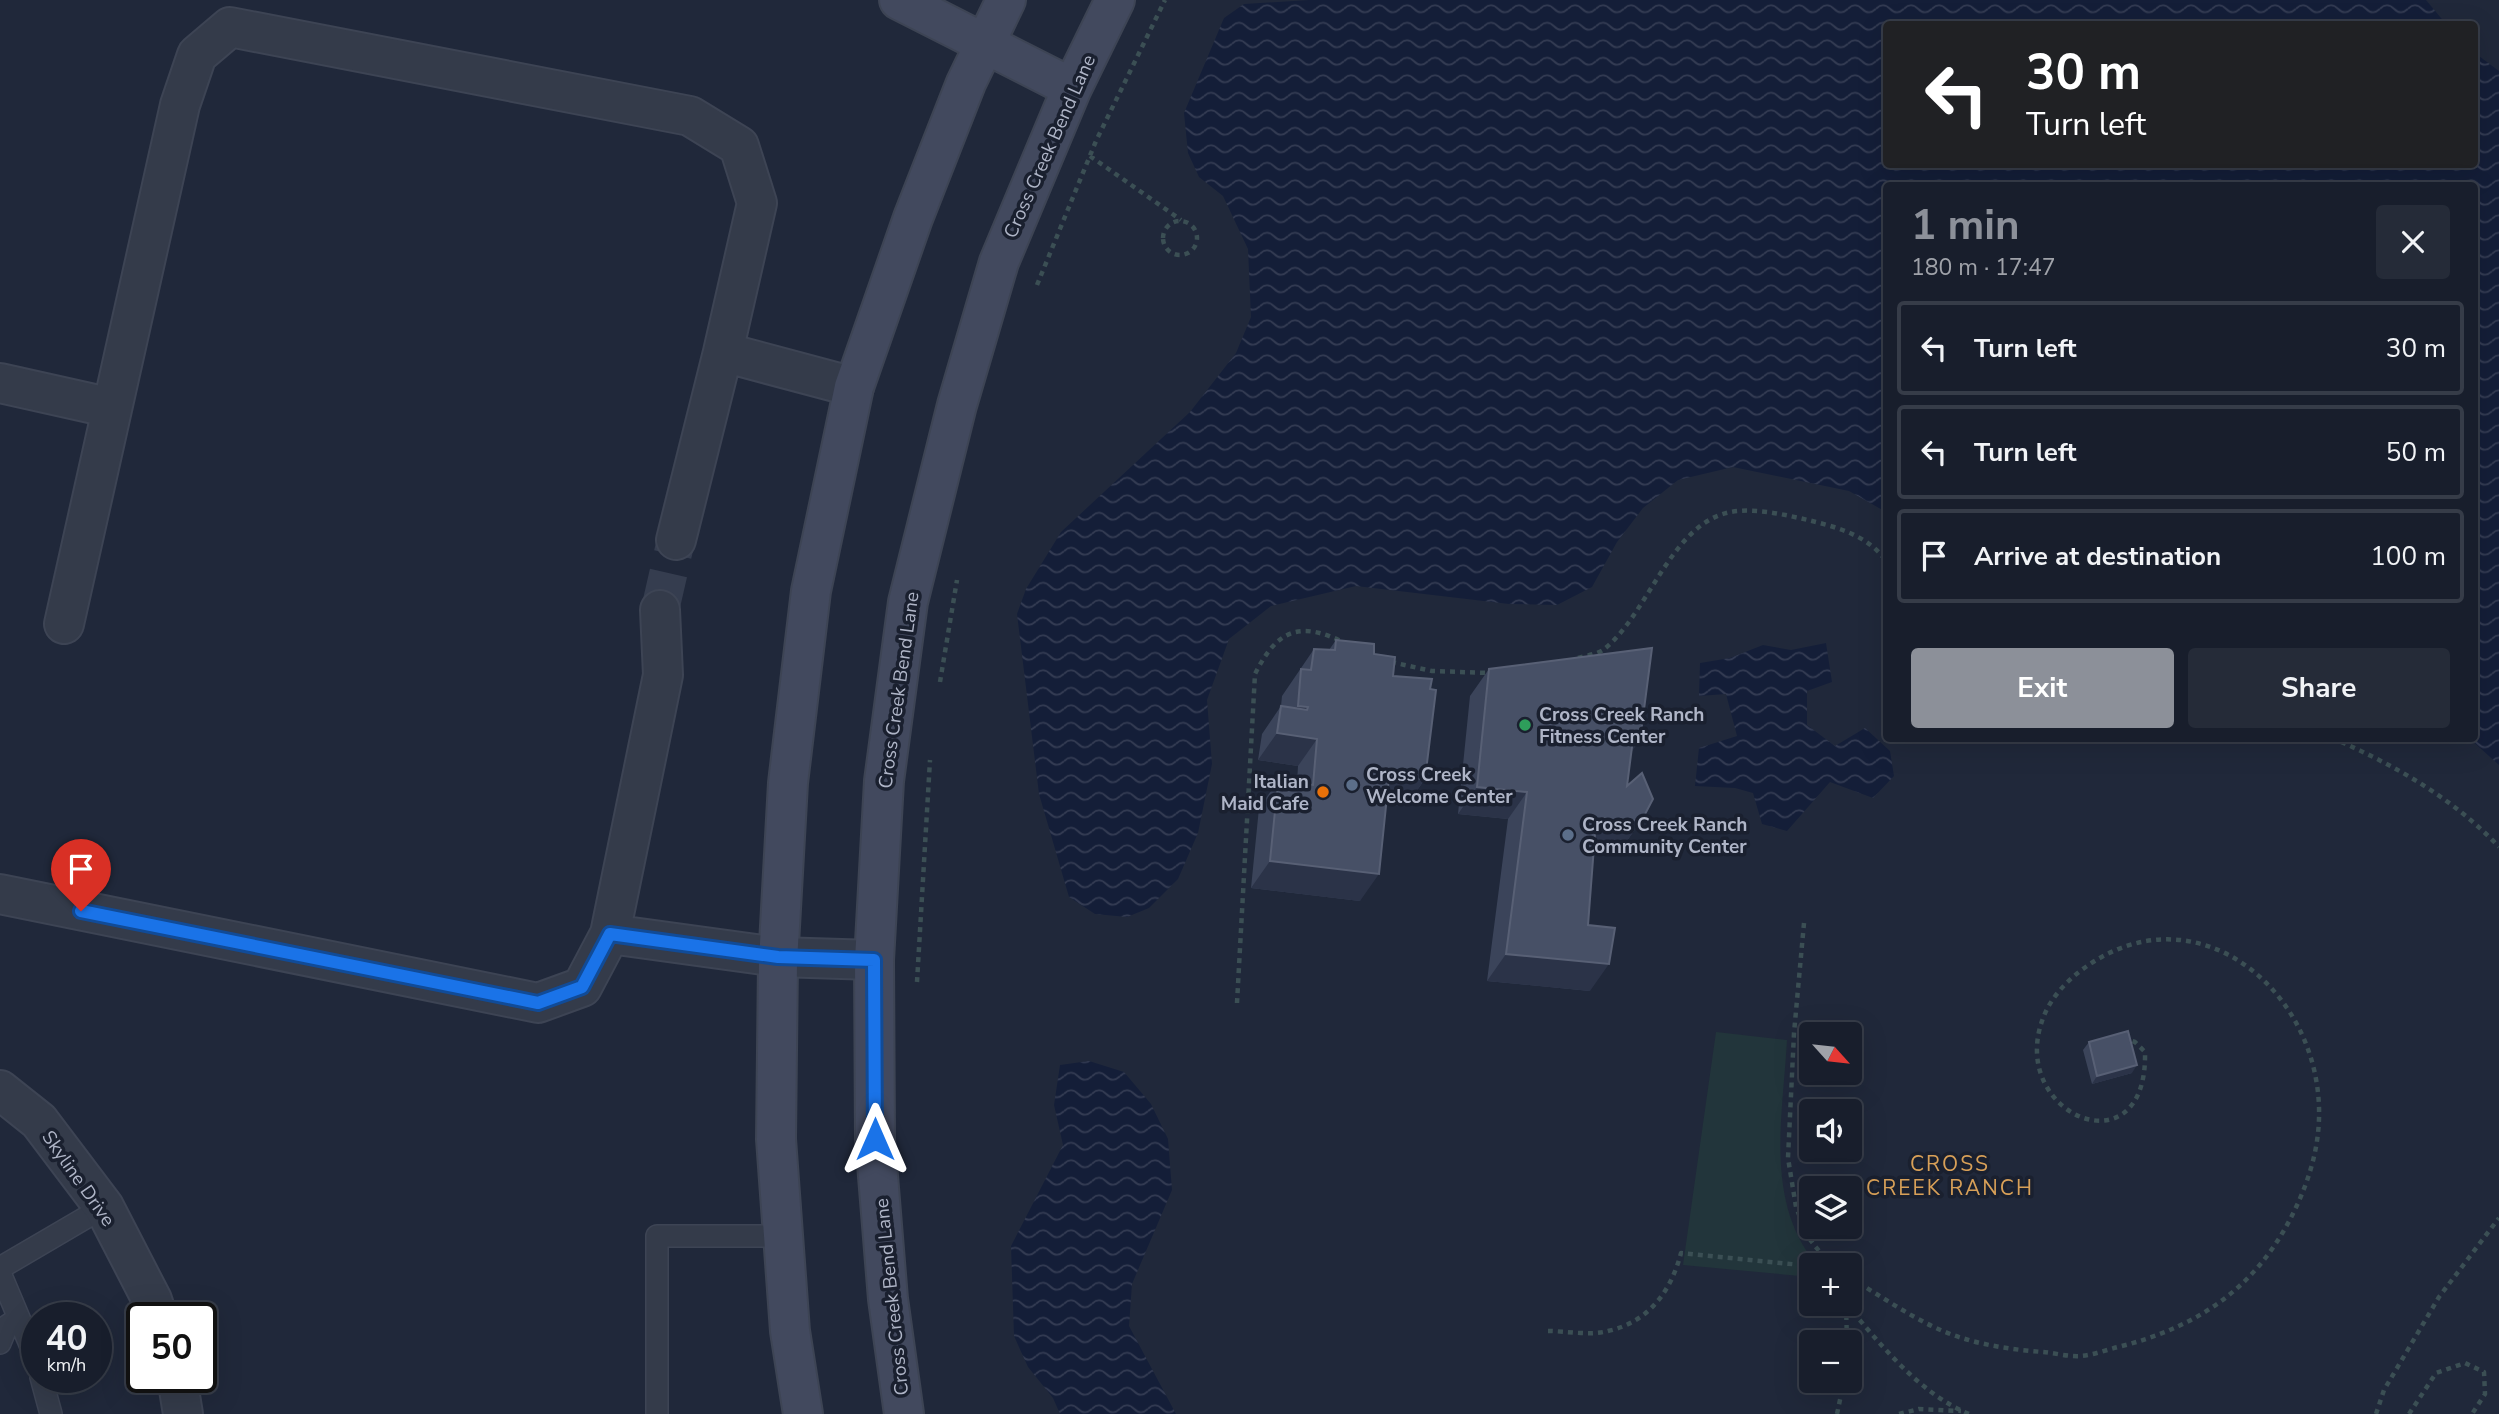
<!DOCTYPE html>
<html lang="en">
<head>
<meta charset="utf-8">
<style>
  :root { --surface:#181e2c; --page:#252b38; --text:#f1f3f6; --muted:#9fa2a9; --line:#363c48; --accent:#8c9099 }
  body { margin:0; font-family:"Nunito Sans",sans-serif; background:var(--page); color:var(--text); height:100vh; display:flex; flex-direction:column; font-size:26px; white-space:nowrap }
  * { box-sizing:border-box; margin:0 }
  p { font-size:23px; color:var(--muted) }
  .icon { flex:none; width:38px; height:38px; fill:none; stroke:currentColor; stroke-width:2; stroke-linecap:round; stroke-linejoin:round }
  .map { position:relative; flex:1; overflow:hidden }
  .drawer { position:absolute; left:1883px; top:182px; width:595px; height:560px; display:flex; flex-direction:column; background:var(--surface); border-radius:7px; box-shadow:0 7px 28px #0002,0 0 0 2px var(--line) }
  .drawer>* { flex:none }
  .top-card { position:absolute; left:1883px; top:21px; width:595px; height:147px; border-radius:7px; box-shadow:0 7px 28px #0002,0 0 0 2px var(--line); background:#202124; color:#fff; overflow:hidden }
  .needle { width:46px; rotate:117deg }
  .controls { position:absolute; left:1799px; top:1022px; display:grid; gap:14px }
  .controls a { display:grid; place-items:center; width:63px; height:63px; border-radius:7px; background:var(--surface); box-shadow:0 7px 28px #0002,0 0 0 2px var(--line); font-size:35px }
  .speed { position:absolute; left:21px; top:1302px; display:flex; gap:14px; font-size:35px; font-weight:700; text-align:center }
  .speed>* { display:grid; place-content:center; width:91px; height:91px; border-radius:50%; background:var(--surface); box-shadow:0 7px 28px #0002,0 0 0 2px var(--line); line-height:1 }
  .speed small { font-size:18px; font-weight:400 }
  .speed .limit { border:4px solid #111; border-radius:10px; background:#fff; color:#111 }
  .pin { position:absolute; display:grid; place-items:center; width:60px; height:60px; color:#fff; margin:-72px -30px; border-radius:50% 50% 50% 0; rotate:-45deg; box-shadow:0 0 7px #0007 }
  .pin .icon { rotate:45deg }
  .me { position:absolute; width:77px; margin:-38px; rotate:0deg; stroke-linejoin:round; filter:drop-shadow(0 0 5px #0008) }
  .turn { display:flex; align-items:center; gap:24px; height:147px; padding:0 28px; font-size:32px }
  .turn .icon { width:91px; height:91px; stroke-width:2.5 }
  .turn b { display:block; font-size:49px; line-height:60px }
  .round { display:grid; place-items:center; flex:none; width:74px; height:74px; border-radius:7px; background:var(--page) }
  .head { display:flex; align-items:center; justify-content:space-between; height:119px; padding:0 28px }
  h1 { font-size:42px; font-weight:700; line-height:52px; color:var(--accent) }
  .button { display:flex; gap:14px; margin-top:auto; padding:14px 28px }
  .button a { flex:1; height:80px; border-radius:7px; background:var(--accent); color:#fff; font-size:28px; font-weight:700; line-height:80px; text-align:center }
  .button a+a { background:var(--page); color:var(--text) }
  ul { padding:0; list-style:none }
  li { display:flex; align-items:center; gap:21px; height:94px; margin:0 14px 10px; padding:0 14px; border:4px solid var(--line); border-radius:7px }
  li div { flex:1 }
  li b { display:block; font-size:26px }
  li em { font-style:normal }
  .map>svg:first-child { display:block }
</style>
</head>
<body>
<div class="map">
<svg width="2499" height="1414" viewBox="0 0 2499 1414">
  <defs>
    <pattern id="water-waves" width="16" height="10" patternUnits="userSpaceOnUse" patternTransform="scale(1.75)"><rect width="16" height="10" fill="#141e38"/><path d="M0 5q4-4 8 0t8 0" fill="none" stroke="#343c53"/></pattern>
  </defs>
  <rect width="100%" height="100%" fill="#20283a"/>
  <path fill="#22353b" d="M 1716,1032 L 1787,1040 C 1783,1116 1764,1202 1817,1265 L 1811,1265 L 1811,1277 L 1683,1265 Z"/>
  <path fill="url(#water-waves)" d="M 1309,0 L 2426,0 L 2446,24 L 1886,24 L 1886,164 L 2474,164 L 2475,53 L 2499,71 L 2499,765 L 2470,739 L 2474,738 L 2474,186 L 1886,186 L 1886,512 L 1849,491 L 1733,467 L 1678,480 L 1643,508 L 1617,542 L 1592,587 L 1557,605 L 1509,604 L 1356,586 L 1271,606 L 1229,639 L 1207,700 L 1212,764 L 1198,833 L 1178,879 L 1149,908 L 1127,917 L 1095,914 L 1069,897 L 1039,794 L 1017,614 L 1026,589 L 1061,532 L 1190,412 L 1236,353 L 1251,317 L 1248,249 L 1223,196 L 1199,177 L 1188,153 L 1184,113 L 1224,18 L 1244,4 Z
    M 1826,643 L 1832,682 L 1807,691 L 1807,725 L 1835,746 L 1865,728 L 1890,751 L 1894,776 L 1873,798 L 1830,782 L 1787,831 L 1762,824 L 1753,793 L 1735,788 L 1695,786 L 1699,748 L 1737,736 L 1726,694 L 1699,696 L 1700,663 L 1730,658 L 1763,645 L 1791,650 Z
    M 1089,1061 L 1124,1072 L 1151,1104 L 1168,1139 L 1172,1190 L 1132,1284 L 1129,1326 L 1176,1414 L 1060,1414 L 1053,1398 L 1028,1367 L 1014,1336 L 1011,1246 L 1063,1145 L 1054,1105 L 1060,1065 Z"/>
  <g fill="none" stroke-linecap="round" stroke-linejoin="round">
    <path stroke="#353d4f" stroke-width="38" stroke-dasharray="38 19" stroke-linecap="butt" d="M 660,610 L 676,540"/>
    <g stroke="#3d4454" stroke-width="24">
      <path id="lane" d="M 0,1268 L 104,1207
        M 0,1273 L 37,1361
        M 0,1343 L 7,1326 L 19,1318
        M 41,1377 L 51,1414
        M 657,1414 L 657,1236 L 783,1236"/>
    </g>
    <g stroke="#3d4454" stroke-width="42">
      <path id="street" d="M 0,383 L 112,408
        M 676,540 L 723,352
        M 64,624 L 180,105 L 197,55 L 230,27 L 690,116 L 739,146 L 757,203 L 723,352 L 854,387
        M 0,894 L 538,1003 L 582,987 L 610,934 L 663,675 L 660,610
        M 610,934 L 778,957 L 874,960
        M 0,1090 L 39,1121 L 104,1207 L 152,1300 L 158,1318
        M 177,1377 L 183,1414"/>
    </g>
    <g stroke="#3d4454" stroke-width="42">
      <path id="secondary" d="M 899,0 L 1072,88
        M 803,1414 L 790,1331 L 776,1139 L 778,962 L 788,783 L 811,591 L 854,387 L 913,218 L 966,83 L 1006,0
        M 904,1414 L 888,1299 L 875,1139 L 874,960 L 884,781 L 908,602 L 957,405 L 999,262 L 1072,88 L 1115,0"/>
    </g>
    <path stroke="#3b4f54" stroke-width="4.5" stroke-dasharray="5 5" stroke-linecap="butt" d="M 1090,156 L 1181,220
      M1163 238a17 17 0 1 1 34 0a17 17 0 1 1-34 0Z
      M 1037,285 L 1096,141 L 1165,0
      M 1578,658 C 1585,656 1597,654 1603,650 C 1650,614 1672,516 1738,511 C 1761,509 1786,515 1808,520 C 1837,527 1869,536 1886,561
      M 1391,662 L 1432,671 L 1490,673
      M 940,682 L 957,580
      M 2332,738 C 2393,764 2453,798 2499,847
      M 1804,923 L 1794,1033 L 1788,1158 L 1796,1207 L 1808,1237 L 1830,1265
      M 917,982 L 930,760
      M 1237,1003 L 1255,674 C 1277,630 1299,620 1345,643
      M 1850,1278 C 1885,1298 1922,1326 1962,1338 C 1987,1346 2016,1350 2043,1352 C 2055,1353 2069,1357 2081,1356 C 2093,1355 2106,1350 2118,1347 C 2203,1326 2262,1283 2298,1203 C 2316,1163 2324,1123 2316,1079 C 2297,974 2189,898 2090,964 C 2069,978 2050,997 2042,1021 C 2009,1116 2148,1173 2145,1052 L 2135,1042 L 2126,1039
      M 1846,1305 L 1847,1342
      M 1847,1305 C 1881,1345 1919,1393 1969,1414
      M 1548,1331 C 1566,1331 1590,1336 1608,1331 C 1649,1322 1671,1291 1681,1253 L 1811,1266
      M 1837,1414 L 1844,1381
      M 1899,1414 L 1919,1409 L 1961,1411
      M 2376,1414 L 2384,1390 L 2439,1297 L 2499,1218
      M 2409,1414 L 2436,1373 L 2465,1363 L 2484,1372 L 2485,1394 L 2472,1414"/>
    <use href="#lane" stroke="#343b4a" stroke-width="21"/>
    <use href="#street" stroke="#343b4a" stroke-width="38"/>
    <use href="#secondary" stroke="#42495e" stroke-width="38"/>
  </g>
  <path fill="#3b445a" d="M 1336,640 L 1374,654 L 1393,676 L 1430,689 L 1425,779 L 1406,806 L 1386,805 L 1360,901 L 1251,888 L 1259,808 L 1278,781 L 1297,783 L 1298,766 L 1258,760 L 1262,734 L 1281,706 L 1282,696 L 1314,649 L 1329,650 Z
    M 1489,669 L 1631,753 L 1627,786 L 1643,818 L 1624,845 L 1604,851 L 1593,848 L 1588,925 L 1590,991 L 1487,981 L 1508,819 L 1458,814 L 1470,696 Z
    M 2089,1042 L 2132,1073 L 2092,1084 L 2083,1050 Z"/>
  <path fill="#2b3348" d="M 1298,706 L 1308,707 L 1289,734 L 1279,733 Z
    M 1277,733 L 1317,739 L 1298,766 L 1258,760 Z
    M 1633,739 L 1640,740 L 1621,767 Z
    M 1389,777 L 1425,779 L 1406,806 L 1370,804 Z
    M 1477,787 L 1527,792 L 1508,819 L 1458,814 Z
    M 1605,818 L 1643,818 L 1624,845 L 1604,851 L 1585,845 L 1596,820 Z
    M 1270,861 L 1379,874 L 1360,901 L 1251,888 Z
    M 1506,954 L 1609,964 L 1590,991 L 1487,981 Z
    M 2137,1065 L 2132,1073 L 2092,1084 L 2097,1076 Z"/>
  <path fill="#475066" stroke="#586075" stroke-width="2" d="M 1336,640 L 1374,644 L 1374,654 L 1395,657 L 1393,676 L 1432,679 L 1430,689 L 1436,690 L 1425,779 L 1389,777 L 1379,874 L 1270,861 L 1278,781 L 1313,785 L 1317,739 L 1277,733 L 1281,706 L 1307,710 L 1308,707 L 1298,706 L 1301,669 L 1311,670 L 1314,649 L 1335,650 Z
    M 1652,648 L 1640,740 L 1633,739 L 1627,786 L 1642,773 L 1653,799 L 1643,818 L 1623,824 L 1605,818 L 1596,820 L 1588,925 L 1615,928 L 1609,964 L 1506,954 L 1527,792 L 1477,787 L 1489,669 Z
    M 2128,1031 L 2137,1065 L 2097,1076 L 2089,1042 Z"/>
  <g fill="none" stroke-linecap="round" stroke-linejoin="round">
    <g stroke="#114b97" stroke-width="18">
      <path id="route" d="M 81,911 L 538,1003 L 582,987 L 610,934 L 778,957 L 874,960 L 875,1139"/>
    </g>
    <use href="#route" stroke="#1a73e8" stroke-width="12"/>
  </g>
  <circle fill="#2e9e5b" stroke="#1a202f" stroke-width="2.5" cx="1525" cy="725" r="7"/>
  <g fill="#5c6f8a" stroke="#1a202f" stroke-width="2.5">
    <circle cx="1352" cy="785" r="7"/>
    <circle cx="1568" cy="835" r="7"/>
  </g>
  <circle fill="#e8710a" stroke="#1a202f" stroke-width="2.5" cx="1323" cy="792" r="7"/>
  <g text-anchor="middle" stroke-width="7" stroke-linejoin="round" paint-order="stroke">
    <g font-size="19" fill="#afb5c7" stroke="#1a202f">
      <text transform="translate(1049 146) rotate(-66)" y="7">Cross Creek Bend Lane</text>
      <text transform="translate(898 690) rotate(-82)" y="7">Cross Creek Bend Lane</text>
      <text transform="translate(79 1178) rotate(55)" y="7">Skyline Drive</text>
      <text transform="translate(891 1297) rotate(-96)" y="7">Cross Creek Bend Lane</text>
    </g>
    <g font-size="19" font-weight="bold" fill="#afb5c7" stroke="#1a202f" text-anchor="start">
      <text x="1539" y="721">Cross Creek Ranch<tspan x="1539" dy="22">Fitness Center</tspan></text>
      <text x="1366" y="781">Cross Creek<tspan x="1366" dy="22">Welcome Center</tspan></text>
      <text x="1309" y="788" text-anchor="end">Italian<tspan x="1309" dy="22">Maid Cafe</tspan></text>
      <text x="1582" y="831">Cross Creek Ranch<tspan x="1582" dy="22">Community Center</tspan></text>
    </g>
    <g font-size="21" letter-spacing="2" fill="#d8a058" stroke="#1a202f">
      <text x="1950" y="1171">CROSS<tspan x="1950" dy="24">CREEK RANCH</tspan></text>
    </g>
  </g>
</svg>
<div class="controls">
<a><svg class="needle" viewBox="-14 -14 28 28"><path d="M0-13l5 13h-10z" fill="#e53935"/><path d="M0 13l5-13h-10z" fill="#9fa2a9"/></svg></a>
<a><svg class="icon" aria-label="sound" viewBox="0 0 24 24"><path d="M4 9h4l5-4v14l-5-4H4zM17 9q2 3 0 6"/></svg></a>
<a><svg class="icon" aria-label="layers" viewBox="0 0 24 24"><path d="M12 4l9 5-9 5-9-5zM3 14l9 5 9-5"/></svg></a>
<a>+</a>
<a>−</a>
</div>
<div class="speed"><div>40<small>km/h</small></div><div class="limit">50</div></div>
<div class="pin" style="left:81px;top:911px;background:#d93025"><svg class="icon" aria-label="arrive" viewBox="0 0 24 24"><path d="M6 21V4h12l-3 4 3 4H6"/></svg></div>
<svg class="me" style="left:875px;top:1139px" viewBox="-20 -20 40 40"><path d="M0-17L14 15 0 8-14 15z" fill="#1a73e8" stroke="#fff" stroke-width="4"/></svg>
<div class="top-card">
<div class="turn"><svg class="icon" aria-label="left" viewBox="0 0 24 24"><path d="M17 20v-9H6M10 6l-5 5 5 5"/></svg><div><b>30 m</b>Turn left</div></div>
</div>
<section class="drawer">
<div class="head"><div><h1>1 min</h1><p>180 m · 17:47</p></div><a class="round"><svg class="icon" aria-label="close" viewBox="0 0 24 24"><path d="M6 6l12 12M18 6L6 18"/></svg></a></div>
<ul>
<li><svg class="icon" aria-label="left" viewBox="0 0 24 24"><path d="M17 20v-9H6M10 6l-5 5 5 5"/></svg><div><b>Turn left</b></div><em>30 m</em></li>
<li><svg class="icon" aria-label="left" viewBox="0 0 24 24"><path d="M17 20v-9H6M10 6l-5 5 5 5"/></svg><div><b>Turn left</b></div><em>50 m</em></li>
<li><svg class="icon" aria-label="arrive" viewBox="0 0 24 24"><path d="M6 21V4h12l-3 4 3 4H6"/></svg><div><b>Arrive at destination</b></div><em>100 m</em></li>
</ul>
<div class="button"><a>Exit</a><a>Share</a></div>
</section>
</div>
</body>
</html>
